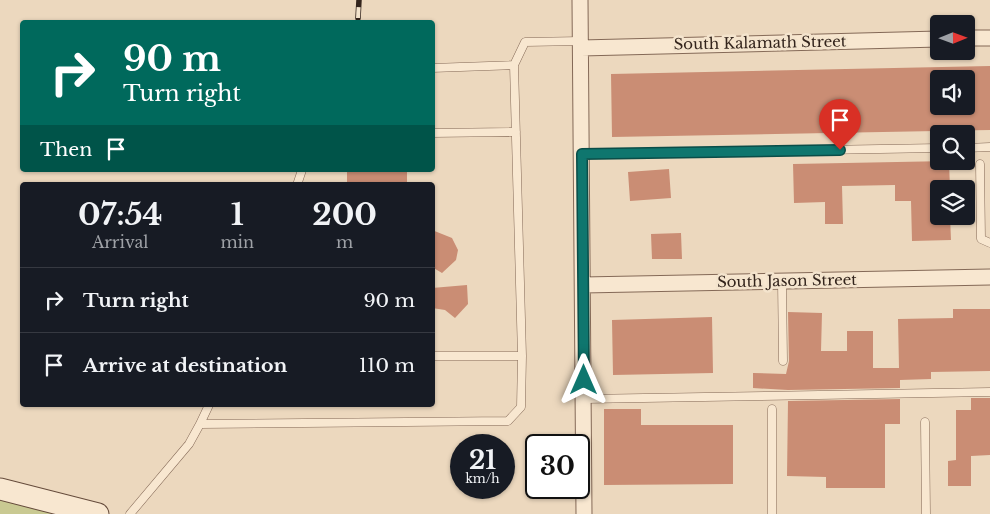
<!DOCTYPE html>
<html lang="en">
<head>
<meta charset="utf-8">
<style>
  :root { --surface:#171b24; --page:#242831; --text:#f1f3f6; --muted:#9ea1a6; --line:#363941 }
  body { margin:0; font-family:"Libre Baskerville",serif; background:var(--page); color:var(--text); height:100vh; display:flex; flex-direction:column; font-size:19px; white-space:nowrap }
  * { box-sizing:border-box; margin:0 }
  p { font-size:16px; color:var(--muted) }
  .icon { flex:none; width:28px; height:28px; fill:none; stroke:currentColor; stroke-width:2; stroke-linecap:round; stroke-linejoin:round }
  .map { position:relative; flex:1; overflow:hidden }
  .sheet { position:absolute; left:20px; top:182px; width:415px; height:225px; display:flex; flex-direction:column; background:var(--surface); border-radius:5px; box-shadow:0 1px 4px #0004 }
  .sheet>* { flex:none }
  .banner { position:absolute; left:20px; top:20px; width:415px; height:152px; border-radius:5px; box-shadow:0 1px 4px #0004; background:#00695c; color:#fff; overflow:hidden }
  .needle { width:32px; rotate:89deg }
  .buttons { position:absolute; left:930px; top:15px; display:grid; gap:10px }
  .buttons a { display:grid; place-items:center; width:45px; height:45px; border-radius:5px; background:var(--surface); box-shadow:0 1px 4px #0004; font-size:25px }
  .speed { position:absolute; left:450px; top:434px; display:flex; gap:10px; font-size:25px; font-weight:700; text-align:center }
  .speed>* { display:grid; place-content:center; width:65px; height:65px; border-radius:50%; background:var(--surface); box-shadow:0 1px 4px #0004; line-height:1 }
  .speed small { font-size:12px; font-weight:400 }
  .speed .limit { border:2px solid #111; border-radius:8px; background:#fff; color:#111 }
  .pin { position:absolute; display:grid; place-items:center; width:42px; height:42px; color:#fff; margin:-51px -21px; border-radius:50% 50% 50% 0; rotate:-45deg; box-shadow:0 0 5px #0007 }
  .pin .icon { rotate:45deg }
  .me { position:absolute; width:55px; margin:-28px; rotate:0deg; stroke-linejoin:round; filter:drop-shadow(0 0 4px #0008) }
  .turn { display:flex; align-items:center; gap:18px; height:105px; padding:0 20px; font-size:22px }
  .turn .icon { width:65px; height:65px; stroke-width:2.5 }
  .turn b { display:block; font-size:35px; line-height:42px }
  .then { display:flex; align-items:center; height:48px; padding:0 20px; background:#0003; gap:10px; font-size:19px }
  .eta { display:flex; justify-content:space-evenly; align-items:center; height:85px; text-align:center }
  .eta b { font-size:30px; font-weight:800; line-height:35px }
  ul { padding:0; list-style:none }
  li { display:flex; align-items:center; gap:15px; height:65px; padding:0 20px; border-top:1px solid var(--line) }
  li div { flex:1 }
  li b { display:block; font-size:19px }
  li em { font-style:normal }
  .map>svg:first-child { display:block }
</style>
</head>
<body>
<div class="map">
<svg width="990" height="514" viewBox="0 0 990 514">
  <rect width="100%" height="100%" fill="#ecd8be"/>
  <path fill="#c9c992" d="M 0,496 L 66,514 L 0,514 Z"/>
  <path fill="#ca8d74" fill-rule="evenodd" d="M 990,66 L 990,130 L 612,137 L 611,74 ZM 939,79 L 966,79 L 966,106 L 939,106 Z
    M 949,161 L 950,189 L 939,189 L 939,216 L 950,216 L 951,240 L 912,241 L 911,201 L 895,201 L 895,185 L 842,186 L 843,224 L 825,224 L 825,202 L 794,203 L 793,164 Z
    M 669,169 L 671,198 L 630,201 L 628,172 Z
    M 347,170 L 407,170 L 407,185 L 347,185 Z
    M 432,230 L 452,238 L 458,250 L 456,260 L 442,273 L 432,267 Z
    M 681,233 L 682,259 L 652,259 L 651,234 Z
    M 467,285 L 468,304 L 455,318 L 445,310 L 432,308 L 432,288 Z
    M 953,309 L 990,309 L 990,371 L 931,372 L 931,379 L 900,380 L 900,388 L 788,390 L 753,388 L 753,373 L 786,374 L 789,361 L 788,312 L 822,313 L 821,351 L 847,351 L 847,331 L 873,331 L 873,368 L 899,368 L 898,319 L 953,318 Z
    M 712,317 L 713,373 L 613,375 L 612,320 Z
    M 971,398 L 990,398 L 990,455 L 971,456 L 971,486 L 948,486 L 948,461 L 956,460 L 956,410 L 971,410 Z
    M 900,399 L 900,424 L 885,424 L 885,488 L 826,488 L 826,477 L 787,476 L 788,401 Z
    M 604,409 L 641,409 L 641,425 L 733,425 L 733,484 L 604,485 Z"/>
  <g fill="none" stroke-linecap="round" stroke-linejoin="round">
    <g stroke="#846957" stroke-width="9">
      <path id="lane" d="M 432,68 L 514,65
        M 432,133 L 516,132
        M 966,148 L 990,147
        M 582,154 L 939,148
        M 980,164 L 981,239 L 990,243
        M 297,185 L 302,170
        M 782,281 L 783,361
        M 432,356 L 522,356 L 514,65 L 525,42 L 581,41
        M 584,399 L 990,392
        M 209,405 L 200,424 L 508,421 L 521,407 L 522,356
        M 925,422 L 926,514
        M 130,514 L 189,444 L 200,424
        M 772,514 L 772,409"/>
    </g>
    <g stroke="#846957" stroke-width="17">
      <path id="street" d="M 580,0 L 584,514
        M 966,38 L 990,38
        M 581,48 L 939,39
        M 583,285 L 990,277"/>
    </g>
    <g stroke="#654b3b" stroke-width="23">
      <path id="secondary" d="M 0,489 L 98,514"/>
    </g>
    <use href="#lane" stroke="#f8e7d0" stroke-width="8"/>
    <use href="#street" stroke="#f8e7d0" stroke-width="15"/>
    <use href="#secondary" stroke="#f8e7d0" stroke-width="21"/>
    <g stroke="#33241c" stroke-width="5.5">
      <path id="rail" d="M 358,18 L 359,0"/>
    </g>
    <use href="#rail" stroke="#f4e4cd" stroke-width="4" stroke-dasharray="11" stroke-linecap="butt"/>
  </g>
  <g fill="none" stroke-linecap="round" stroke-linejoin="round">
    <g stroke="#0a4d48" stroke-width="12">
      <path id="route" d="M 584,380 L 582,154 L 840,150"/>
    </g>
    <use href="#route" stroke="#0f766e" stroke-width="9"/>
  </g>
  <g text-anchor="middle" stroke-width="5" stroke-linejoin="round" paint-order="stroke">
    <g font-size="15" fill="#33241c" stroke="#f4e4cd">
      <text transform="translate(760 43) rotate(-1)" y="5">South Kalamath Street</text>
      <text transform="translate(787 281) rotate(-1)" y="5">South Jason Street</text>
    </g>
  </g>
</svg>
<div class="buttons">
<a><svg class="needle" viewBox="-14 -14 28 28"><path d="M0-13l5 13h-10z" fill="#e53935"/><path d="M0 13l5-13h-10z" fill="#9ea1a6"/></svg></a>
<a><svg class="icon" aria-label="sound" viewBox="0 0 24 24"><path d="M4 9h4l5-4v14l-5-4H4zM17 9q2 3 0 6"/></svg></a>
<a><svg class="icon" aria-label="search" viewBox="0 0 24 24"><circle cx="10" cy="10" r="6"/><path d="M15 15l6 6"/></svg></a>
<a><svg class="icon" aria-label="layers" viewBox="0 0 24 24"><path d="M12 4l9 5-9 5-9-5zM3 14l9 5 9-5"/></svg></a>
</div>
<div class="speed"><div>21<small>km/h</small></div><div class="limit">30</div></div>
<div class="pin" style="left:840px;top:150px;background:#d93025"><svg class="icon" aria-label="arrive" viewBox="0 0 24 24"><path d="M6 21V4h12l-3 4 3 4H6"/></svg></div>
<svg class="me" style="left:584px;top:380px" viewBox="-20 -20 40 40"><path d="M0-17L14 15 0 8-14 15z" fill="#0f766e" stroke="#fff" stroke-width="4"/></svg>
<div class="banner">
<div class="turn"><svg class="icon" aria-label="right" viewBox="0 0 24 24"><path d="M7 20v-9h11M14 6l5 5-5 5"/></svg><div><b>90 m</b>Turn right</div></div>
<div class="then">Then<svg class="icon" aria-label="arrive" viewBox="0 0 24 24"><path d="M6 21V4h12l-3 4 3 4H6"/></svg></div>
</div>
<section class="sheet">
<div class="eta">
<div><b>07:54</b><p>Arrival</p></div>
<div><b>1</b><p>min</p></div>
<div><b>200</b><p>m</p></div>
</div>
<ul>
<li><svg class="icon" aria-label="right" viewBox="0 0 24 24"><path d="M7 20v-9h11M14 6l5 5-5 5"/></svg><div><b>Turn right</b></div><em>90 m</em></li>
<li><svg class="icon" aria-label="arrive" viewBox="0 0 24 24"><path d="M6 21V4h12l-3 4 3 4H6"/></svg><div><b>Arrive at destination</b></div><em>110 m</em></li>
</ul>
</section>
</div>
</body>
</html>
